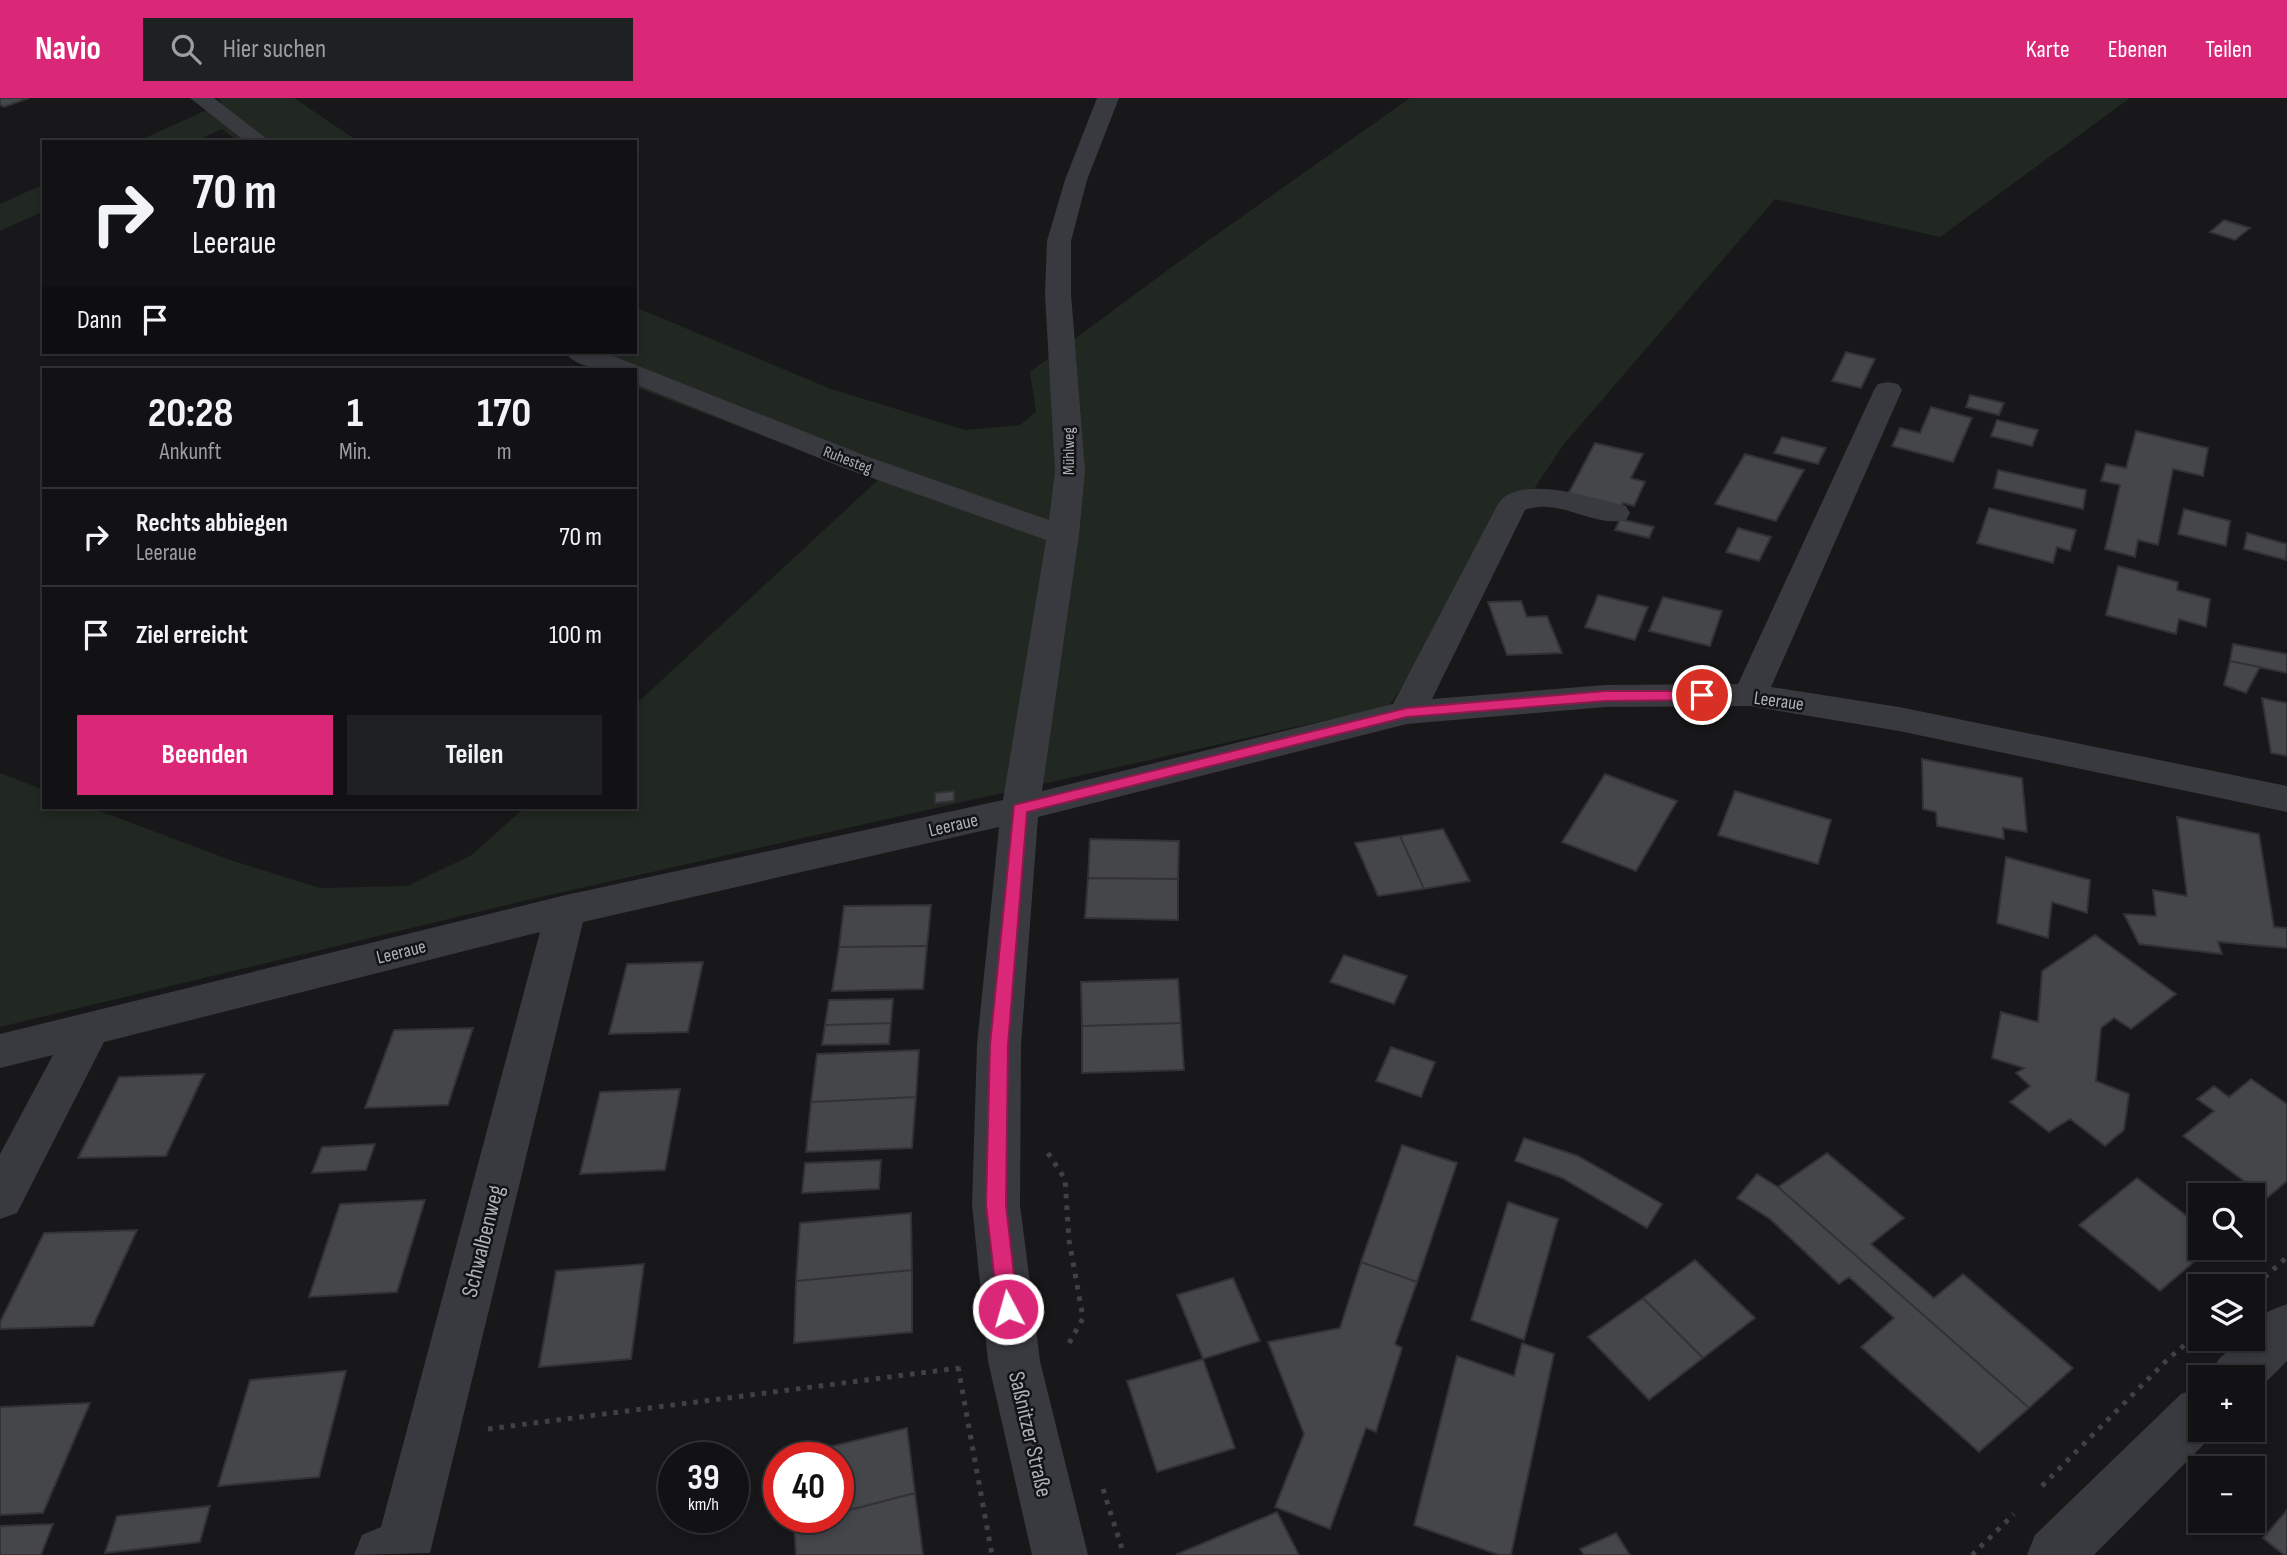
<!DOCTYPE html>
<html lang="de">
<head>
<meta charset="utf-8">
<style>
  :root { --surface:#121214; --page:#1f2022; --text:#f1f3f6; --muted:#9c9ea0; --line:#313234; --accent:#db2777 }
  body { margin:0; font-family:"Sofia Sans Condensed",sans-serif; background:var(--page); color:var(--text); height:100vh; display:flex; flex-direction:column; font-size:26px; white-space:nowrap }
  * { box-sizing:border-box; margin:0 }
  p { font-size:23px; color:var(--muted) }
  .icon { flex:none; width:38px; height:38px; fill:none; stroke:currentColor; stroke-width:2; stroke-linecap:round; stroke-linejoin:round }
  .map { position:relative; flex:1; overflow:hidden }
  .details { position:absolute; left:42px; top:270px; width:595px; height:441px; display:flex; flex-direction:column; background:var(--surface); border-radius:0px; box-shadow:0 4px 10px #0003,0 0 0 2px var(--line) }
  .details>* { flex:none }
  .hud { position:absolute; left:42px; top:42px; width:595px; height:214px; border-radius:0px; box-shadow:0 4px 10px #0003,0 0 0 2px var(--line); background:#121214; color:var(--text); overflow:hidden }
  .fabs { position:absolute; left:2188px; top:1085px; display:grid; gap:14px }
  .fabs a { display:grid; place-items:center; width:77px; height:77px; border-radius:0px; background:var(--surface); box-shadow:0 4px 10px #0003,0 0 0 2px var(--line); font-size:35px }
  .speed { position:absolute; left:658px; top:1344px; display:flex; gap:14px; font-size:35px; font-weight:700; text-align:center }
  .speed>* { display:grid; place-content:center; width:91px; height:91px; border-radius:50%; background:var(--surface); box-shadow:0 4px 10px #0003,0 0 0 2px var(--line); line-height:1 }
  .speed small { font-size:18px; font-weight:400 }
  .speed .limit { border:10px solid #d22; background:#fff; color:#111 }
  .pin { position:absolute; display:grid; place-items:center; width:60px; height:60px; color:#fff; margin:-30px; border:4px solid #fff; border-radius:50%; box-shadow:0 2px 7px #0007 }
  .me { position:absolute; width:77px; margin:-38px; rotate:354deg; stroke-linejoin:round; filter:drop-shadow(0 0 5px #0008) }
  .turn { display:flex; align-items:center; gap:24px; height:147px; padding:0 35px; font-size:32px }
  .turn .icon { width:91px; height:91px; stroke-width:2.5 }
  .turn b { display:block; font-size:49px; line-height:60px }
  .then { display:flex; align-items:center; height:66px; padding:0 35px; background:#0003; gap:14px; font-size:26px }
  .eta { display:flex; justify-content:space-evenly; align-items:center; height:119px; text-align:center }
  .eta b { font-size:42px; font-weight:700; line-height:49px }
  .action { display:flex; gap:14px; margin-top:auto; padding:14px 35px }
  .action a { flex:1; height:80px; border-radius:0px; background:var(--accent); color:#fff; font-size:28px; font-weight:700; line-height:80px; text-align:center }
  .action a+a { background:var(--page); color:var(--text) }
  ul { padding:0; list-style:none }
  li { display:flex; align-items:center; gap:21px; height:98px; padding:0 35px; border-top:2px solid var(--line) }
  li div { flex:1 }
  li b { display:block; font-size:26px }
  li em { font-style:normal }
  header { display:flex; align-items:center; gap:42px; box-sizing:border-box; height:98px; padding:0 35px; background:var(--accent); color:#fff }
  header strong { font-size:33px }
  nav { display:flex; gap:38px; margin-inline-start:auto; font-size:24px }
  .search { width:490px; height:63px; background:var(--page); display:flex; align-items:center; gap:18px; box-sizing:border-box; padding:0 24px; border-radius:0px; color:var(--muted); font-size:26px }
  .map>svg:first-child { display:block }
</style>
</head>
<body>
<header>
<strong>Navio</strong>
<div class="search"><svg class="icon" aria-label="search" viewBox="0 0 24 24"><circle cx="10" cy="10" r="6"/><path d="M15 15l6 6"/></svg>Hier suchen</div>
<nav><a>Karte</a><a>Ebenen</a><a>Teilen</a></nav>
</header>
<div class="map">
<svg width="2287" height="1457" viewBox="0 0 2287 1457">
  <rect width="100%" height="100%" fill="#18181a"/>
  <path fill="#202821" d="M 218,0 L 294,0 L 359,44 L 239,44 L 222,31 L 194,44 L 136,44 L 222,5 Z
    M 1410,0 L 2130,0 L 1940,139 L 1775,101 L 1564,346 L 1389,608 L 532,801 L 0,929 L 0,675 L 44,692 L 44,709 L 89,709 L 230,762 L 320,790 L 407,788 L 472,757 L 525,709 L 635,709 L 635,607 L 878,382 L 635,289 L 635,271 L 594,271 L 561,254 L 635,254 L 635,209 L 831,291 L 965,332 L 1020,327 L 1036,314 L 1030,274 L 1199,149 Z
    M 44,86 L 44,113 L 0,133 L 0,106 Z"/>
  <path fill="#45464a" stroke="#323236" stroke-width="2" d="M 0,0 L 29,0 L 4,9 L 0,7 Z
    M 2224,122 L 2250,130 L 2235,142 L 2210,134 Z
    M 1846,254 L 1875,261 L 1861,290 L 1832,283 Z
    M 1970,297 L 2004,305 L 1999,317 L 1966,309 Z
    M 1931,309 L 1972,320 L 1953,364 L 1892,348 L 1900,330 L 1920,335 Z
    M 1997,322 L 2038,332 L 2032,348 L 1991,338 Z
    M 2136,333 L 2208,350 L 2203,378 L 2173,371 L 2158,447 L 2138,442 L 2135,459 L 2105,451 L 2120,387 L 2101,383 L 2106,366 L 2126,370 Z
    M 1782,339 L 1826,350 L 1818,366 L 1774,355 Z
    M 1595,345 L 1643,356 L 1631,380 L 1645,384 L 1634,408 L 1623,405 L 1620,411 L 1567,398 Z
    M 1745,356 L 1804,372 L 1776,423 L 1715,406 Z
    M 1998,372 L 2086,392 L 2083,411 L 1994,390 Z
    M 1989,410 L 2076,432 L 2070,453 L 2057,449 L 2053,465 L 1977,445 Z
    M 2184,411 L 2230,423 L 2226,448 L 2178,436 Z
    M 1620,421 L 1654,429 L 1649,440 L 1615,432 Z
    M 1738,430 L 1771,439 L 1759,463 L 1726,454 Z
    M 2247,435 L 2287,446 L 2286,462 L 2244,451 Z
    M 2118,468 L 2178,484 L 2177,492 L 2210,501 L 2206,529 L 2179,521 L 2176,536 L 2106,517 Z
    M 1598,497 L 1648,509 L 1635,542 L 1585,529 Z
    M 1663,499 L 1722,513 L 1710,548 L 1649,533 Z
    M 1521,503 L 1527,519 L 1547,518 L 1562,555 L 1507,557 L 1488,504 Z
    M 2233,546 L 2287,556 L 2287,575 L 2230,563 Z
    M 2230,563 L 2260,569 L 2246,595 L 2224,587 Z
    M 2262,600 L 2287,605 L 2287,658 L 2271,655 Z
    M 1922,661 L 2022,680 L 2027,734 L 2003,730 L 2004,741 L 1937,728 L 1936,714 L 1923,711 Z
    M 1605,676 L 1677,703 L 1636,773 L 1562,744 Z
    M 954,693 L 954,703 L 935,705 L 935,695 Z
    M 1735,693 L 1831,722 L 1818,766 L 1718,737 Z
    M 2177,719 L 2259,736 L 2274,829 L 2287,830 L 2287,850 L 2218,844 L 2222,856 L 2139,846 L 2124,816 L 2156,818 L 2153,792 L 2187,798 Z
    M 1443,731 L 1470,783 L 1424,791 L 1400,738 Z
    M 1400,738 L 1424,791 L 1378,798 L 1355,745 Z
    M 1090,741 L 1179,743 L 1178,781 L 1088,780 Z
    M 2006,759 L 2090,782 L 2087,815 L 2052,804 L 2048,840 L 1997,825 Z
    M 1088,780 L 1178,781 L 1178,822 L 1085,820 Z
    M 931,807 L 927,848 L 839,849 L 844,808 Z
    M 2095,837 L 2176,896 L 2131,931 L 2114,920 L 2101,930 L 2096,983 L 2129,996 L 2124,1032 L 2105,1048 L 2070,1021 L 2049,1034 L 2010,1004 L 2030,988 L 2016,975 L 2024,970 L 1992,960 L 2001,914 L 2038,924 L 2042,873 Z
    M 927,848 L 923,891 L 832,893 L 839,849 Z
    M 1344,857 L 1407,878 L 1394,906 L 1330,884 Z
    M 703,864 L 688,934 L 609,936 L 627,866 Z
    M 1178,881 L 1181,925 L 1082,928 L 1081,884 Z
    M 893,901 L 891,925 L 825,927 L 829,902 Z
    M 891,925 L 889,946 L 822,947 L 825,927 Z
    M 1181,925 L 1184,972 L 1082,975 L 1082,928 Z
    M 473,930 L 448,1007 L 365,1010 L 394,932 Z
    M 1391,949 L 1435,964 L 1421,999 L 1376,983 Z
    M 919,952 L 916,999 L 811,1004 L 817,956 Z
    M 204,976 L 166,1058 L 78,1060 L 119,979 Z
    M 2251,981 L 2287,1006 L 2287,1083 L 2267,1100 L 2183,1038 L 2214,1013 L 2197,1001 L 2214,988 L 2229,999 Z
    M 680,991 L 665,1072 L 580,1076 L 600,994 Z
    M 916,999 L 912,1050 L 806,1054 L 811,1004 Z
    M 1524,1040 L 1578,1058 L 1662,1106 L 1647,1130 L 1562,1080 L 1515,1063 Z
    M 375,1046 L 366,1072 L 312,1075 L 322,1049 Z
    M 1402,1047 L 1457,1065 L 1417,1184 L 1361,1164 Z
    M 1827,1055 L 1904,1120 L 1871,1146 L 1934,1200 L 1963,1176 L 2073,1270 L 2029,1310 L 1778,1089 Z
    M 881,1062 L 879,1091 L 802,1095 L 805,1065 Z
    M 1757,1076 L 1778,1089 L 2029,1310 L 1979,1354 L 1861,1249 L 1894,1220 L 1849,1179 L 1839,1186 L 1770,1121 L 1737,1100 Z
    M 2137,1080 L 2200,1128 L 2200,1150 L 2210,1150 L 2160,1193 L 2079,1127 Z
    M 425,1102 L 397,1194 L 309,1199 L 340,1106 Z
    M 1508,1104 L 1558,1121 L 1524,1242 L 1471,1222 Z
    M 911,1115 L 912,1172 L 796,1183 L 800,1125 Z
    M 137,1132 L 93,1228 L 0,1231 L 0,1224 L 44,1135 Z
    M 1695,1162 L 1755,1220 L 1703,1260 L 1643,1200 Z
    M 1361,1164 L 1417,1184 L 1395,1246 L 1402,1250 L 1376,1334 L 1366,1330 L 1330,1431 L 1275,1409 L 1304,1336 L 1268,1244 L 1340,1230 Z
    M 644,1166 L 631,1261 L 539,1269 L 556,1173 Z
    M 912,1172 L 912,1234 L 794,1245 L 796,1183 Z
    M 1233,1180 L 1260,1243 L 1203,1261 L 1177,1197 Z
    M 1643,1200 L 1703,1260 L 1649,1302 L 1588,1239 Z
    M 1522,1245 L 1554,1256 L 1511,1457 L 1499,1457 L 1414,1427 L 1457,1258 L 1514,1278 Z
    M 1203,1261 L 1235,1350 L 1157,1374 L 1127,1283 Z
    M 346,1273 L 319,1379 L 218,1388 L 250,1282 Z
    M 90,1305 L 43,1415 L 0,1417 L 0,1309 Z
    M 907,1330 L 915,1395 L 838,1415 L 838,1360 L 783,1360 Z
    M 915,1395 L 923,1457 L 796,1457 L 794,1426 L 819,1419 L 838,1419 L 838,1415 Z
    M 210,1408 L 200,1444 L 105,1455 L 117,1418 Z
    M 2287,1412 L 2287,1457 L 2284,1457 L 2263,1440 Z
    M 1277,1414 L 1299,1457 L 1178,1457 L 1177,1456 Z
    M 53,1426 L 41,1457 L 0,1457 L 0,1428 Z
    M 1616,1435 L 1630,1457 L 1584,1457 L 1580,1451 Z"/>
  <g fill="none" stroke-linecap="round" stroke-linejoin="round">
    <path stroke="#3f4146" stroke-width="5" stroke-dasharray="4.5 7" stroke-linecap="butt" d="M 1048,1055 L 1065,1081 L 1069,1142 L 1083,1220 L 1067,1249
      M 2256,1187 L 2287,1159
      M 958,1269 L 992,1457
      M 488,1331 L 959,1270
      M 2042,1388 L 2168,1261 L 2200,1234
      M 1103,1391 L 1124,1457
      M 1972,1457 L 2014,1416"/>
    <path fill="#393a3f" fill-rule="evenodd" d="M 190,0 L 214,0 L 271,44 L 246,44 Z
      M 1097,0 L 1119,0 L 1087,82 L 1071,143 L 1071,196 L 1085,373 L 1079,437 L 1042,693 L 1393,606 L 1498,406 C 1520,374 1595,401 1626,408 L 1630,415 L 1626,422 C 1593,430 1559,399 1525,412 L 1432,601 L 1605,587 L 1738,586 L 1874,292 L 1878,286 L 1888,284 L 1898,286 L 1902,292 L 1771,589 L 1899,609 L 2287,688 L 2287,714 L 1899,633 L 1750,608 L 1605,609 L 1407,626 L 1038,719 L 1021,947 L 1020,1107 L 1040,1263 L 1088,1457 L 1032,1457 L 988,1263 L 972,1107 L 977,947 L 999,729 L 583,824 L 430,1455 L 354,1457 L 362,1437 L 381,1429 L 540,834 L 104,944 L 17,1115 L 0,1121 L 0,1056 L 53,957 L 0,970 L 0,936 L 566,797 L 1003,702 L 1046,442 L 844,370 L 635,286 L 635,271 C 614,271 579,274 565,254 L 603,254 L 866,358 L 1049,422 L 1055,373 L 1045,196 L 1047,143 L 1065,82 Z
      M 2287,1206 L 2287,1263 L 2254,1296 L 2252,1297 L 2252,1279 L 2210,1279 L 2218,1262 L 2240,1241 L 2252,1241 L 2252,1229 L 2269,1213 Z
      M 2200,1289 L 2200,1332 L 2218,1332 L 2094,1457 L 2027,1457 L 2035,1437 L 2181,1296 Z"/>
  </g>
  <path fill="#db2777" stroke="#8e194d" stroke-width="2" d="M 1605,593 L 1702,593 L 1709,597 L 1702,602 L 1605,603 L 1407,619 L 1027,714 L 1008,947 L 1006,1107 L 1018,1211 L 1015,1217 L 1008,1220 L 1001,1217 L 998,1211 L 986,1107 L 990,947 L 1014,707 L 1407,610 Z"/>
  <g text-anchor="middle" stroke-width="5" stroke-linejoin="round" paint-order="stroke">
    <g font-size="16" fill="#abb0ba" stroke="#131315">
      <text transform="translate(1068 353) rotate(-90)" y="6">Mühlweg</text>
      <text transform="translate(848 361) rotate(21)" y="6">Ruhesteg</text>
    </g>
    <g font-size="19" fill="#abb0ba" stroke="#131315">
      <text transform="translate(1779 602) rotate(8)" y="7">Leeraue</text>
      <text transform="translate(953 726) rotate(-13)" y="7">Leeraue</text>
      <text transform="translate(401 853) rotate(-14)" y="7">Leeraue</text>
    </g>
    <g font-size="23" fill="#abb0ba" stroke="#131315">
      <text transform="translate(482 1143) rotate(-76)" y="8">Schwalbenweg</text>
      <text transform="translate(1031 1336) rotate(77)" y="8">Saßnitzer Straße</text>
    </g>
  </g>
</svg>
<div class="fabs">
<a><svg class="icon" aria-label="search" viewBox="0 0 24 24"><circle cx="10" cy="10" r="6"/><path d="M15 15l6 6"/></svg></a>
<a><svg class="icon" aria-label="layers" viewBox="0 0 24 24"><path d="M12 4l9 5-9 5-9-5zM3 14l9 5 9-5"/></svg></a>
<a>+</a>
<a>−</a>
</div>
<div class="speed"><div>39<small>km/h</small></div><div class="limit">40</div></div>
<div class="pin" style="left:1702px;top:597px;background:#d93025"><svg class="icon" aria-label="arrive" viewBox="0 0 24 24"><path d="M6 21V4h12l-3 4 3 4H6"/></svg></div>
<svg class="me" style="left:1008px;top:1211px" viewBox="-20 -20 40 40"><circle r="17" fill="#db2777" stroke="#fff" stroke-width="3"/><path d="M0-11L8 9 0 5-8 9z" fill="#fff"/></svg>
<div class="hud">
<div class="turn"><svg class="icon" aria-label="right" viewBox="0 0 24 24"><path d="M7 20v-9h11M14 6l5 5-5 5"/></svg><div><b>70 m</b>Leeraue</div></div>
<div class="then">Dann<svg class="icon" aria-label="arrive" viewBox="0 0 24 24"><path d="M6 21V4h12l-3 4 3 4H6"/></svg></div>
</div>
<section class="details">
<div class="eta">
<div><b>20:28</b><p>Ankunft</p></div>
<div><b>1</b><p>Min.</p></div>
<div><b>170</b><p>m</p></div>
</div>
<ul>
<li><svg class="icon" aria-label="right" viewBox="0 0 24 24"><path d="M7 20v-9h11M14 6l5 5-5 5"/></svg><div><b>Rechts abbiegen</b><p>Leeraue</p></div><em>70 m</em></li>
<li><svg class="icon" aria-label="arrive" viewBox="0 0 24 24"><path d="M6 21V4h12l-3 4 3 4H6"/></svg><div><b>Ziel erreicht</b></div><em>100 m</em></li>
</ul>
<div class="action"><a>Beenden</a><a>Teilen</a></div>
</section>
</div>
</body>
</html>
